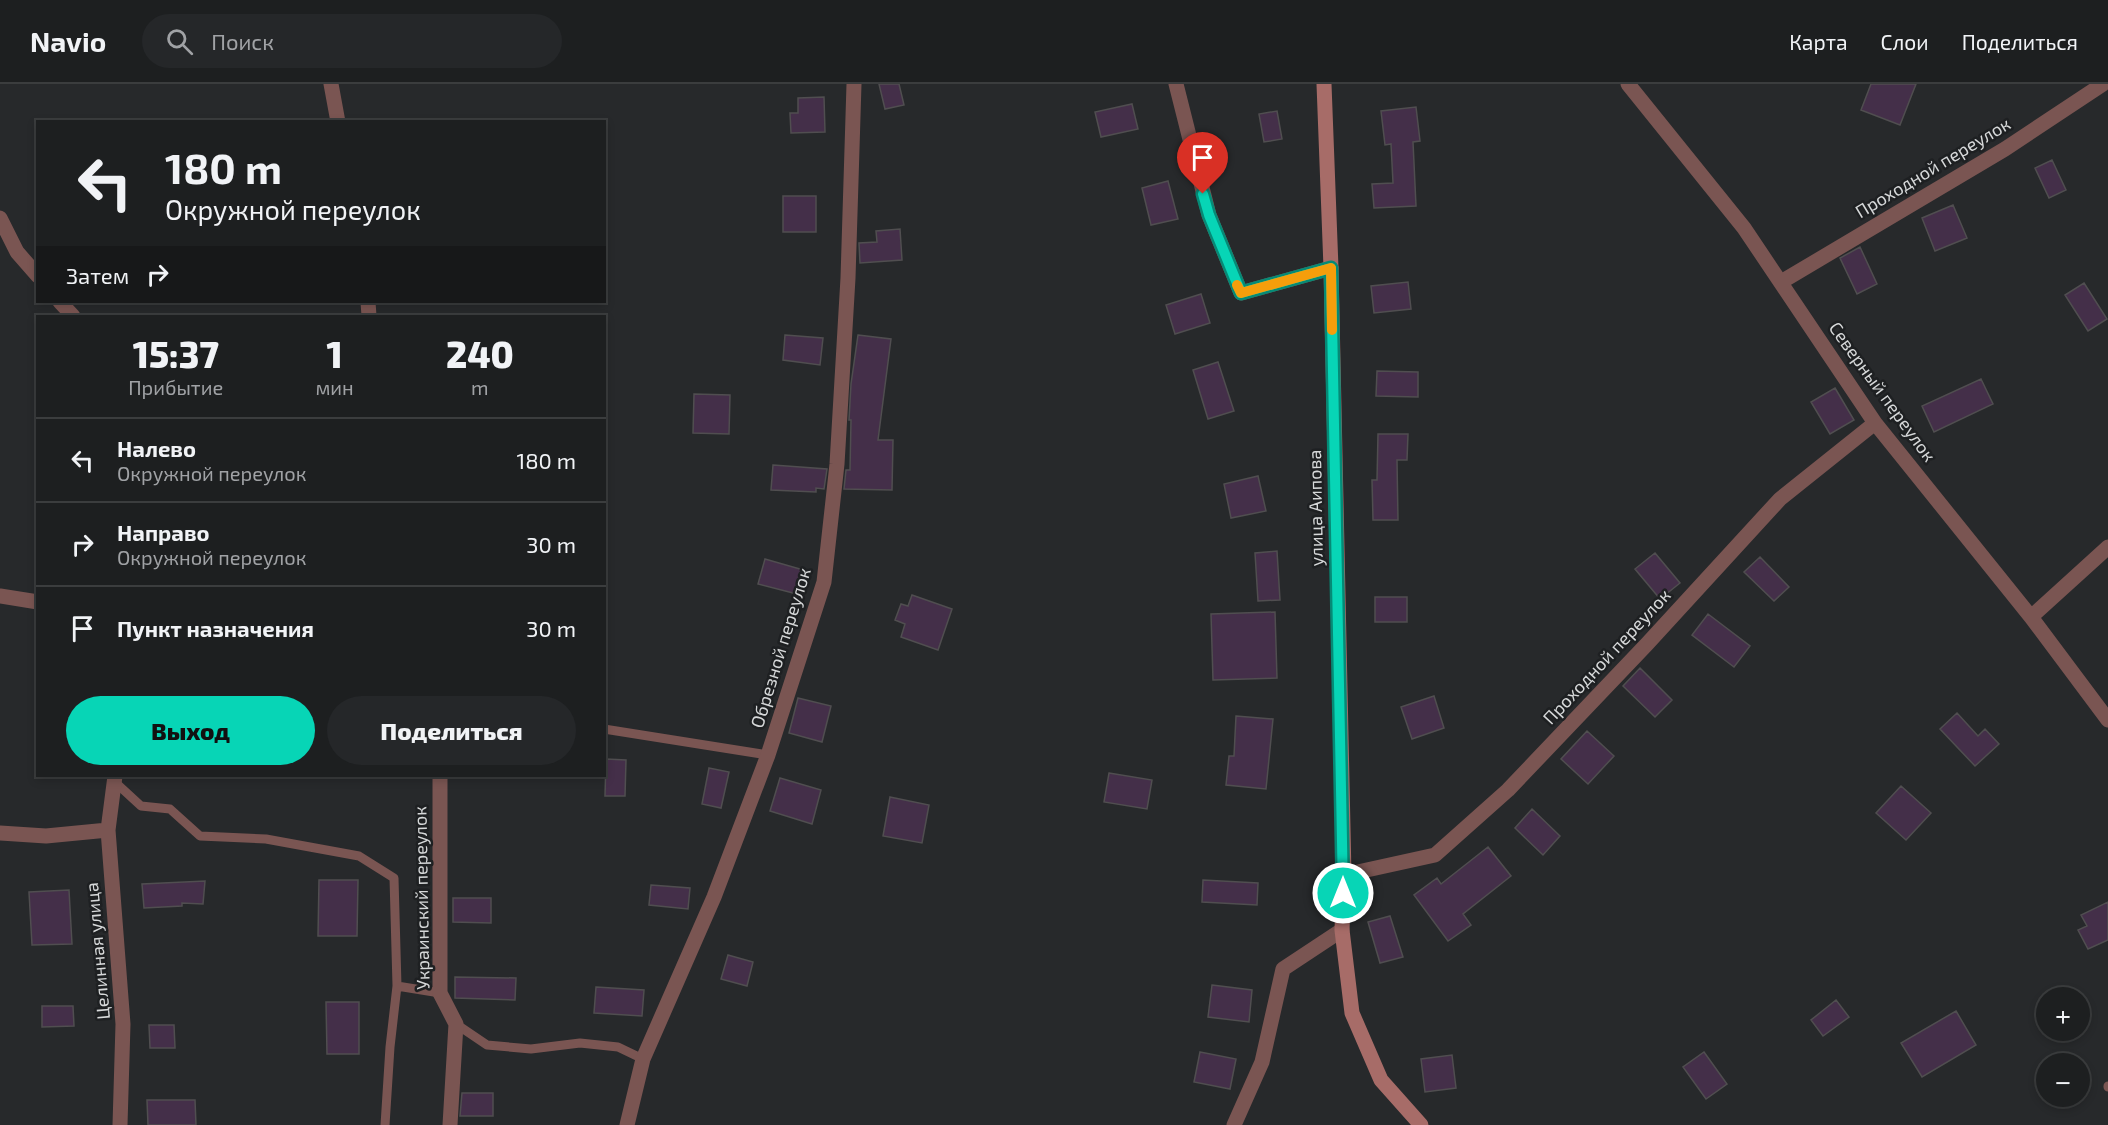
<!DOCTYPE html>
<html lang="ru">
<head>
<meta charset="utf-8">
<style>
  :root { --surface:#1d1f20; --page:#252729; --text:#f1f3f6; --muted:#a0a2a5; --line:#3b3d3e; --accent:#07d5b6 }
  body { margin:0; font-family:"Exo 2",sans-serif; background:var(--page); color:var(--text); height:100vh; display:flex; flex-direction:column; font-size:22px; white-space:nowrap }
  * { box-sizing:border-box; margin:0 }
  p { font-size:20px; color:var(--muted) }
  .icon { flex:none; width:33px; height:33px; fill:none; stroke:currentColor; stroke-width:2; stroke-linecap:round; stroke-linejoin:round }
  .map { position:relative; flex:1; overflow:hidden }
  .drawer { position:absolute; left:36px; top:231px; width:570px; height:462px; display:flex; flex-direction:column; background:var(--surface); border-radius:0px; box-shadow:0 3px 9px #0003,0 0 0 2px var(--line) }
  .drawer>* { flex:none }
  .hud { position:absolute; left:36px; top:36px; width:570px; height:183px; border-radius:0px; box-shadow:0 3px 9px #0003,0 0 0 2px var(--line); background:#1d1f20; color:var(--text); overflow:hidden }
  .fabs { position:absolute; left:2036px; top:903px; display:grid; gap:12px }
  .fabs a { display:grid; place-items:center; width:54px; height:54px; border-radius:50%; background:var(--surface); box-shadow:0 3px 9px #0003,0 0 0 2px var(--line); font-size:30px }
  .pin { position:absolute; display:grid; place-items:center; width:51px; height:51px; color:#fff; margin:-62px -26px; border-radius:50% 50% 50% 0; rotate:-45deg; box-shadow:0 0 6px #0007 }
  .pin .icon { rotate:45deg }
  .me { position:absolute; width:66px; margin:-33px; rotate:0deg; stroke-linejoin:round; filter:drop-shadow(0 0 4px #0008) }
  .turn { display:flex; align-items:center; gap:21px; height:126px; padding:0 30px; font-size:27px }
  .turn .icon { width:78px; height:78px; stroke-width:2.5 }
  .turn b { display:block; font-size:42px; line-height:51px }
  .then { display:flex; align-items:center; height:57px; padding:0 30px; background:#0003; gap:12px; font-size:22px }
  .eta { display:flex; justify-content:space-evenly; align-items:center; height:102px; text-align:center }
  .eta b { font-size:36px; font-weight:800; line-height:42px }
  .button { display:flex; gap:12px; margin-top:auto; padding:12px 30px }
  .button a { flex:1; height:69px; border-radius:36px; background:var(--accent); color:#111; font-size:24px; font-weight:800; line-height:69px; text-align:center }
  .button a+a { background:var(--page); color:var(--text) }
  ul { padding:0; list-style:none }
  li { display:flex; align-items:center; gap:18px; height:84px; padding:0 30px; border-top:2px solid var(--line) }
  li div { flex:1 }
  li b { display:block; font-size:22px }
  li em { font-style:normal }
  header { display:flex; align-items:center; gap:36px; box-sizing:border-box; height:84px; padding:0 30px; background:var(--surface); border-bottom:2px solid var(--line) }
  header strong { font-size:28px }
  nav { display:flex; gap:33px; margin-inline-start:auto; font-size:21px }
  .search { width:420px; height:54px; background:var(--page); display:flex; align-items:center; gap:15px; box-sizing:border-box; padding:0 21px; border-radius:33px; color:var(--muted); font-size:22px }
  .map>svg:first-child { display:block }
</style>
</head>
<body>
<header>
<strong>Navio</strong>
<div class="search"><svg class="icon" aria-label="search" viewBox="0 0 24 24"><circle cx="10" cy="10" r="6"/><path d="M15 15l6 6"/></svg>Поиск</div>
<nav><a>Карта</a><a>Слои</a><a>Поделиться</a></nav>
</header>
<div class="map">
<svg width="2108" height="1041" viewBox="0 0 2108 1041">
  <rect width="100%" height="100%" fill="#27292b"/>
  <path fill="#442f49" stroke="#504e50" stroke-width="1.5" d="M 879,0 L 899,0 L 904,21 L 885,25 Z
    M 1871,0 L 1916,0 L 1900,41 L 1861,26 Z
    M 824,13 L 825,48 L 791,49 L 790,29 L 798,29 L 798,14 Z
    M 1132,20 L 1138,45 L 1101,53 L 1095,28 Z
    M 1416,23 L 1420,57 L 1413,58 L 1416,122 L 1374,124 L 1372,100 L 1393,99 L 1391,60 L 1385,61 L 1381,27 Z
    M 1277,27 L 1282,55 L 1264,58 L 1259,30 Z
    M 2052,76 L 2066,106 L 2049,114 L 2035,84 Z
    M 1168,97 L 1178,135 L 1151,141 L 1142,104 Z
    M 783,112 L 816,112 L 816,148 L 783,148 Z
    M 1953,121 L 1967,154 L 1935,167 L 1922,134 Z
    M 900,145 L 902,176 L 860,179 L 859,159 L 877,158 L 876,147 Z
    M 1860,163 L 1877,200 L 1857,210 L 1840,174 Z
    M 1408,198 L 1411,225 L 1374,229 L 1371,202 Z
    M 2084,199 L 2107,235 L 2088,247 L 2065,211 Z
    M 1201,210 L 1210,239 L 1175,250 L 1166,221 Z
    M 785,251 L 823,254 L 820,281 L 783,276 Z
    M 858,251 L 891,255 L 878,356 L 893,356 L 892,406 L 844,405 L 846,386 L 850,386 L 851,336 L 849,336 L 851,300 Z
    M 1218,278 L 1234,327 L 1208,335 L 1193,286 Z
    M 1377,287 L 1418,288 L 1418,313 L 1376,312 Z
    M 1981,295 L 1993,320 L 1934,348 L 1922,322 Z
    M 1835,304 L 1854,336 L 1830,350 L 1811,318 Z
    M 694,310 L 730,311 L 729,350 L 693,349 Z
    M 1378,350 L 1408,350 L 1407,376 L 1397,376 L 1398,436 L 1373,436 L 1372,396 L 1377,396 Z
    M 773,381 L 827,385 L 824,405 L 816,404 L 816,408 L 771,406 Z
    M 1258,392 L 1266,427 L 1231,434 L 1224,400 Z
    M 1277,467 L 1280,516 L 1258,517 L 1255,469 Z
    M 1655,469 L 1680,499 L 1660,515 L 1635,485 Z
    M 1760,473 L 1789,503 L 1774,517 L 1744,488 Z
    M 765,475 L 807,487 L 801,511 L 758,500 Z
    M 912,511 L 952,525 L 938,566 L 901,553 L 905,540 L 895,536 L 901,520 L 908,522 Z
    M 1375,513 L 1407,513 L 1407,538 L 1375,538 Z
    M 1275,528 L 1277,594 L 1213,596 L 1211,530 Z
    M 1708,530 L 1750,562 L 1734,583 L 1692,551 Z
    M 1640,584 L 1672,616 L 1655,633 L 1623,602 Z
    M 1434,612 L 1444,644 L 1412,655 L 1401,623 Z
    M 798,614 L 831,622 L 822,658 L 789,649 Z
    M 1957,629 L 1978,652 L 1985,645 L 1999,660 L 1975,682 L 1940,645 Z
    M 1236,632 L 1273,635 L 1266,705 L 1226,701 L 1229,672 L 1234,672 Z
    M 1587,647 L 1614,672 L 1588,700 L 1561,675 Z
    M 606,675 L 626,676 L 625,712 L 605,712 Z
    M 709,684 L 729,688 L 721,724 L 702,720 Z
    M 1109,689 L 1152,696 L 1147,725 L 1104,718 Z
    M 780,694 L 821,706 L 812,740 L 770,727 Z
    M 1901,702 L 1931,729 L 1906,756 L 1876,729 Z
    M 890,713 L 929,721 L 922,759 L 883,752 Z
    M 1532,725 L 1560,752 L 1543,771 L 1515,744 Z
    M 1488,763 L 1511,792 L 1463,830 L 1471,841 L 1448,857 L 1414,811 L 1437,794 L 1441,800 Z
    M 319,796 L 358,796 L 357,852 L 318,852 Z
    M 1203,796 L 1258,799 L 1257,821 L 1202,818 Z
    M 205,797 L 203,820 L 182,819 L 182,822 L 144,824 L 142,800 Z
    M 651,801 L 690,804 L 688,825 L 649,821 Z
    M 69,806 L 72,860 L 32,861 L 29,808 Z
    M 453,814 L 491,814 L 491,839 L 453,838 Z
    M 2108,818 L 2108,856 L 2088,865 L 2078,846 L 2087,842 L 2081,831 Z
    M 1390,832 L 1403,873 L 1380,879 L 1368,838 Z
    M 728,871 L 753,878 L 747,902 L 721,895 Z
    M 455,893 L 516,894 L 515,916 L 455,914 Z
    M 1212,901 L 1252,906 L 1249,938 L 1208,933 Z
    M 596,903 L 644,906 L 642,932 L 594,929 Z
    M 1836,916 L 1849,933 L 1823,952 L 1811,936 Z
    M 326,918 L 359,918 L 359,970 L 327,970 Z
    M 42,922 L 73,922 L 74,942 L 42,943 Z
    M 1956,927 L 1976,961 L 1922,993 L 1901,959 Z
    M 149,941 L 174,941 L 175,964 L 150,964 Z
    M 1200,968 L 1236,975 L 1230,1005 L 1194,998 Z
    M 1704,968 L 1727,1000 L 1706,1015 L 1683,983 Z
    M 1452,971 L 1456,1004 L 1425,1008 L 1421,975 Z
    M 462,1009 L 493,1009 L 493,1032 L 460,1032 Z
    M 147,1016 L 195,1016 L 196,1041 L 148,1041 Z"/>
  <g fill="none" stroke-linecap="round" stroke-linejoin="round">
    <path stroke="#7a5552" stroke-width="9" d="M 604,645 L 768,671
      M 116,699 L 141,722 L 170,725 L 200,752 L 266,755 L 359,772 L 394,794 L 397,902 L 440,909
      M 456,940 L 487,961 L 531,965 L 580,959 L 618,963 L 643,975
      M 2108,1002 L 2108,1003
      M 385,1041 L 390,963 L 397,902"/>
    <path stroke="#7a5552" stroke-width="15" d="M 331,0 L 338,38
      M 1176,0 L 1209,131 L 1241,209 L 1331,184
      M 1628,0 L 1744,144 L 1875,339 L 2031,533 L 2108,636
      M 0,134 L 17,168 L 38,192
      M 1781,198 L 2005,65 L 2103,0
      M 60,218 L 73,232
      M 368,218 L 369,232
      M 0,512 L 38,518
      M 2031,533 L 2108,463
      M 115,692 L 108,746 L 123,940 L 120,1041
      M 440,692 L 440,909 L 456,940 L 450,1041
      M 0,749 L 46,752 L 108,746
      M 1344,791 L 1435,771 L 1508,706 L 1647,560 L 1780,415 L 1875,339
      M 627,1041 L 643,975 L 714,813 L 768,671 L 824,498 L 837,380 L 848,194 L 854,0
      M 1234,1041 L 1262,978 L 1283,885 L 1342,846"/>
    <path stroke="#a76c68" stroke-width="15" d="M 1324,0 L 1331,184 L 1344,791 L 1342,846 L 1352,929 L 1381,996 L 1421,1041"/>
  </g>
  <g fill="none" stroke-linecap="round" stroke-linejoin="round">
    <g stroke="#058a76" stroke-width="15">
      <path id="route" d="M 1203,110 L 1209,131 L 1241,209 L 1331,184 L 1343,809"/>
    </g>
    <use href="#route" stroke="#07d5b6" stroke-width="10"/>
    <path stroke="#f59e0b" stroke-width="10" d="M 1237,201 L 1241,209 L 1331,184 L 1332,246"/>
  </g>
  <g text-anchor="middle" stroke-width="5" stroke-linejoin="round" paint-order="stroke">
    <g font-size="18" fill="#d6d8d9" stroke="#1e2022">
      <text transform="translate(1933 84) rotate(-31)" y="6">Проходной переулок</text>
      <text transform="translate(1882 308) rotate(54)" y="6">Северный переулок</text>
      <text transform="translate(1316 424) rotate(-91)" y="6">улица Аипова</text>
      <text transform="translate(781 564) rotate(-73)" y="6">Обрезной переулок</text>
      <text transform="translate(1607 573) rotate(-47)" y="6">Проходной переулок</text>
      <text transform="translate(422 814) rotate(-91)" y="6">Украинский переулок</text>
      <text transform="translate(98 867) rotate(-95)" y="6">Целинная улица</text>
    </g>
  </g>
</svg>
<div class="fabs">
<a>+</a>
<a>−</a>
</div>
<div class="pin" style="left:1203px;top:110px;background:#d93025"><svg class="icon" aria-label="arrive" viewBox="0 0 24 24"><path d="M6 21V4h12l-3 4 3 4H6"/></svg></div>
<svg class="me" style="left:1343px;top:809px" viewBox="-20 -20 40 40"><circle r="17" fill="#07d5b6" stroke="#fff" stroke-width="3"/><path d="M0-11L8 9 0 5-8 9z" fill="#fff"/></svg>
<div class="hud">
<div class="turn"><svg class="icon" aria-label="left" viewBox="0 0 24 24"><path d="M17 20v-9H6M10 6l-5 5 5 5"/></svg><div><b>180 m</b>Окружной переулок</div></div>
<div class="then">Затем<svg class="icon" aria-label="right" viewBox="0 0 24 24"><path d="M7 20v-9h11M14 6l5 5-5 5"/></svg></div>
</div>
<section class="drawer">
<div class="eta">
<div><b>15:37</b><p>Прибытие</p></div>
<div><b>1</b><p>мин</p></div>
<div><b>240</b><p>m</p></div>
</div>
<ul>
<li><svg class="icon" aria-label="left" viewBox="0 0 24 24"><path d="M17 20v-9H6M10 6l-5 5 5 5"/></svg><div><b>Налево</b><p>Окружной переулок</p></div><em>180 m</em></li>
<li><svg class="icon" aria-label="right" viewBox="0 0 24 24"><path d="M7 20v-9h11M14 6l5 5-5 5"/></svg><div><b>Направо</b><p>Окружной переулок</p></div><em>30 m</em></li>
<li><svg class="icon" aria-label="arrive" viewBox="0 0 24 24"><path d="M6 21V4h12l-3 4 3 4H6"/></svg><div><b>Пункт назначения</b></div><em>30 m</em></li>
</ul>
<div class="button"><a>Выход</a><a>Поделиться</a></div>
</section>
</div>
</body>
</html>
